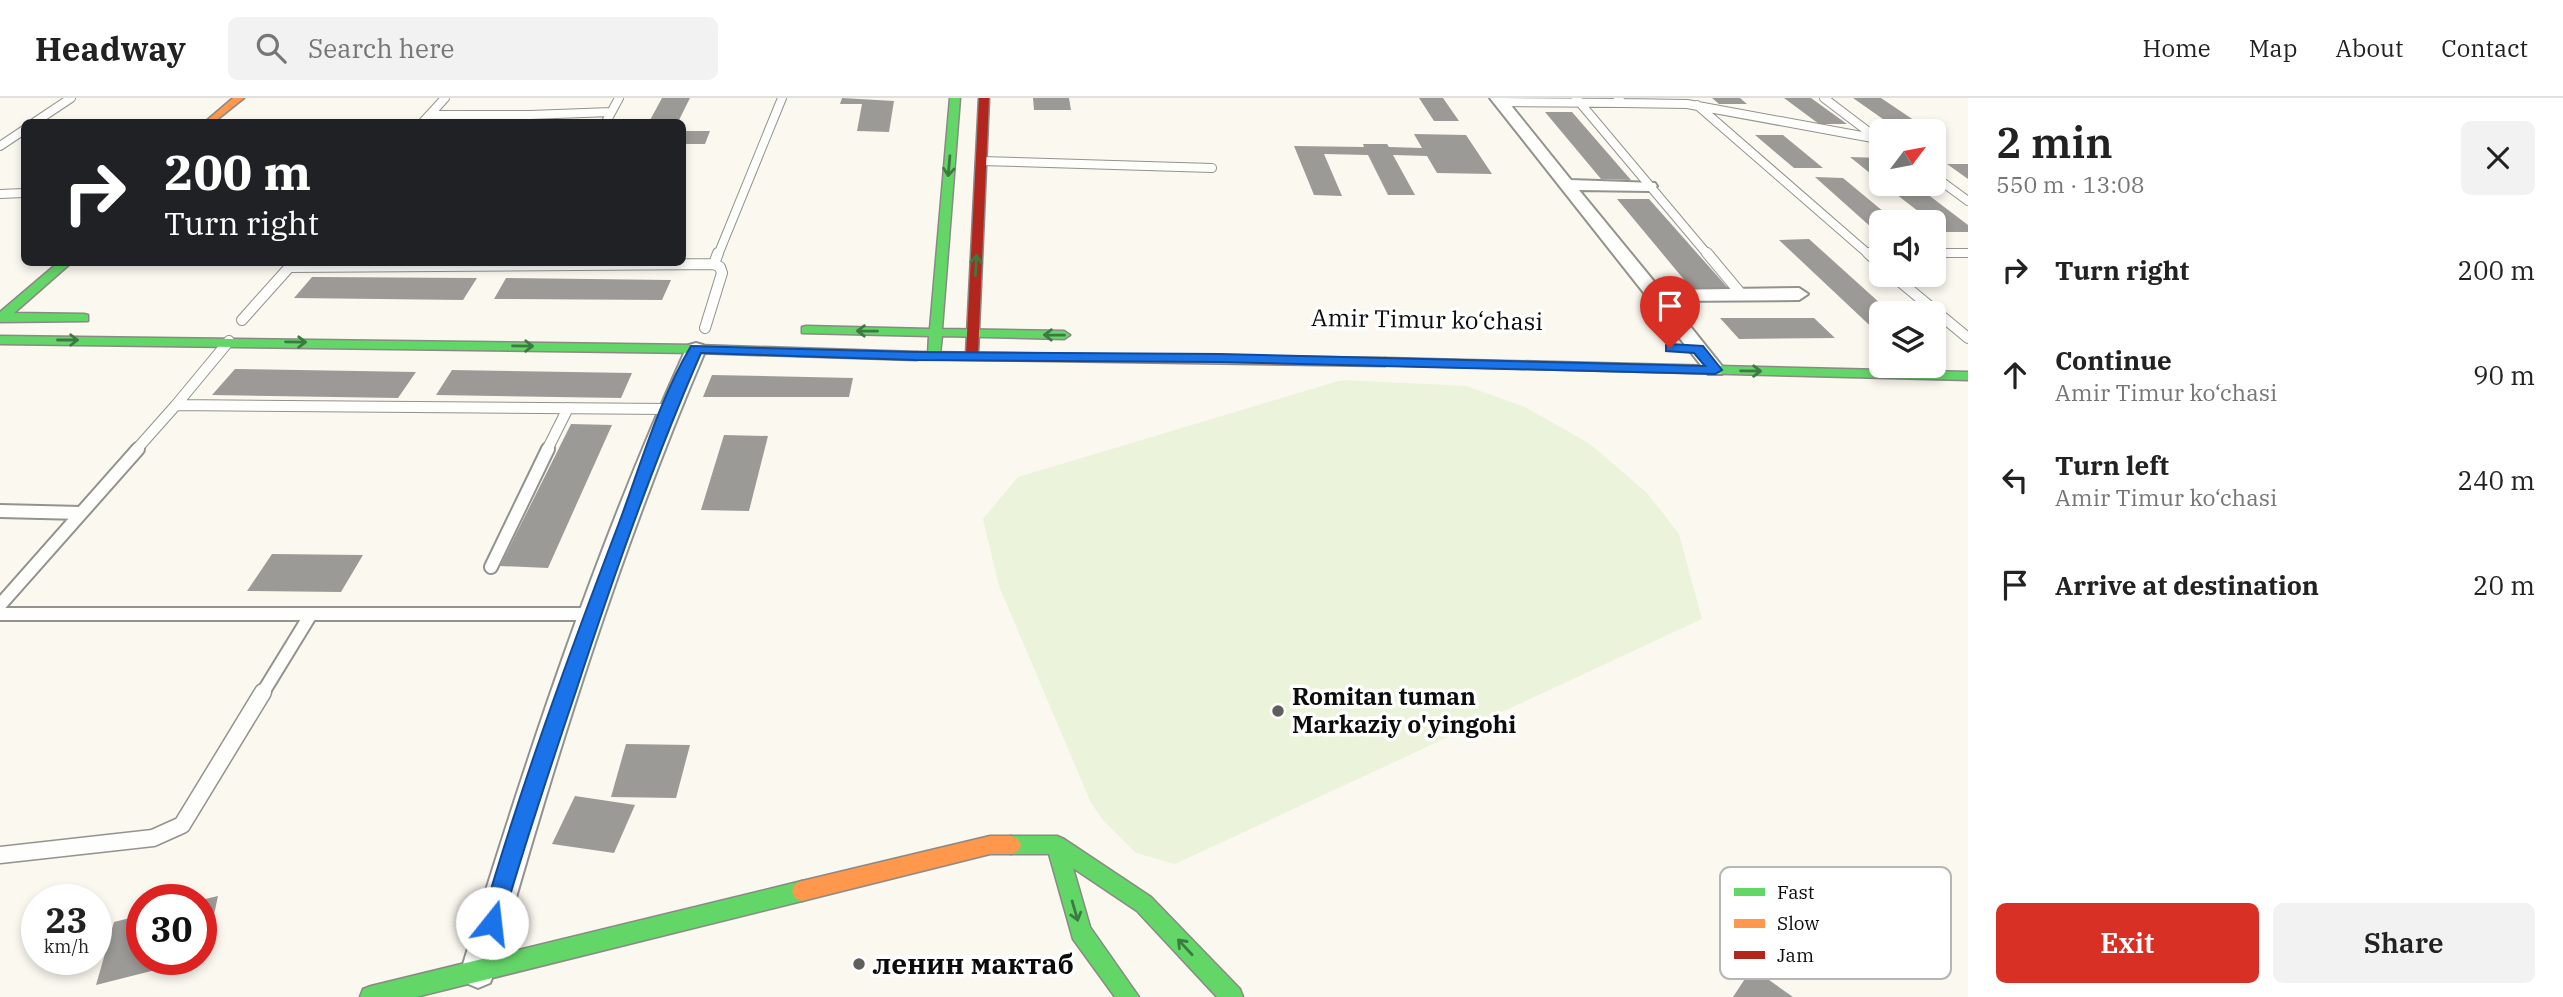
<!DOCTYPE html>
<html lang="en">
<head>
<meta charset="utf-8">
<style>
  :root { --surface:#fff; --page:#f2f2f2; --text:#222; --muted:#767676; --line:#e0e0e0; --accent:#d93025 }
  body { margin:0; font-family:"IBM Plex Serif",serif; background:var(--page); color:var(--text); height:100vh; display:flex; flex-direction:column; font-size:26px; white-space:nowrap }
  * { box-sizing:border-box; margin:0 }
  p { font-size:23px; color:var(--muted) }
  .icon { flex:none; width:38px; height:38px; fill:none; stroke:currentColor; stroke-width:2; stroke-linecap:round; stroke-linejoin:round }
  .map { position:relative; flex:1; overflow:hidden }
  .sheet { display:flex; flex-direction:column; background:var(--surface); width:595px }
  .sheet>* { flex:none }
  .top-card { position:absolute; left:21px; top:21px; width:665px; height:147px; border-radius:10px; box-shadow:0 4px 10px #0003; background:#202124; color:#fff; overflow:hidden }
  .needle { width:46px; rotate:58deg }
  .tools { position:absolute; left:1869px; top:21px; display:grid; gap:14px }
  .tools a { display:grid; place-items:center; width:77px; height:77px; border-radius:10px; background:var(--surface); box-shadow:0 4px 10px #0003; font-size:35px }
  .speed { position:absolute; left:21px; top:786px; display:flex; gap:14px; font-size:35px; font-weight:700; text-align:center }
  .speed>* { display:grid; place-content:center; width:91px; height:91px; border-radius:50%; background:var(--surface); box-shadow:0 4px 10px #0003; line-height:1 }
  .speed small { font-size:18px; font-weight:400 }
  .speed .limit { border:10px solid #d22; background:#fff; color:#111 }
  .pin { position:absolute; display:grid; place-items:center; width:60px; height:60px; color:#fff; margin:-72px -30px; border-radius:50% 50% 50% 0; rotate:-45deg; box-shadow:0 0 7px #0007 }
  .pin .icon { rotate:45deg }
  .me { position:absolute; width:77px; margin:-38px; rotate:16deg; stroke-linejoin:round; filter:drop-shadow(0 0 5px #0008) }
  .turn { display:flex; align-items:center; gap:24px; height:147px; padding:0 28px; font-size:32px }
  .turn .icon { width:91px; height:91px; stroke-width:2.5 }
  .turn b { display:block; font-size:49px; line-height:60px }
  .round { display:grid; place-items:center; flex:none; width:74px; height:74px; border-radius:10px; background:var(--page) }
  .summary { display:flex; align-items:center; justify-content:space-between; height:119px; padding:0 28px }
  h1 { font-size:42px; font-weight:600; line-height:52px }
  .action { display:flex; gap:14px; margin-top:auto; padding:14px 28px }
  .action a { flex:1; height:80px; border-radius:10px; background:var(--accent); color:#fff; font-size:28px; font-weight:600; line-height:80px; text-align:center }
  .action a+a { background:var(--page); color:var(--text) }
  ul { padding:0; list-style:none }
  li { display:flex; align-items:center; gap:21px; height:105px; padding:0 28px }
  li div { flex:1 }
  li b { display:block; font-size:26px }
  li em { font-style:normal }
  header { display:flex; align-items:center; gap:42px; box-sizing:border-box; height:98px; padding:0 35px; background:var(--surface); border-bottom:2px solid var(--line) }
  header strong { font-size:33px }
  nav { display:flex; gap:38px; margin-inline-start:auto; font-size:24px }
  .search { width:490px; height:63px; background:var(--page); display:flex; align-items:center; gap:18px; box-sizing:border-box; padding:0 24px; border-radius:10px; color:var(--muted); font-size:26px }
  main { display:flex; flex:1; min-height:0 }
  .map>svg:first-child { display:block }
</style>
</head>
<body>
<header>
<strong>Headway</strong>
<div class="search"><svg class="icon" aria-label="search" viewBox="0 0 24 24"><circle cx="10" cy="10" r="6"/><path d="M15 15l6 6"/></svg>Search here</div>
<nav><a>Home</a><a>Map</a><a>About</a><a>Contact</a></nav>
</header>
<main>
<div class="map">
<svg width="1968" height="899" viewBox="0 0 1968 899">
  <rect width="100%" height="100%" fill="#faf8ef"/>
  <path fill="#ebf3da" d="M 1342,282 L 1466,288 L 1525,309 L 1590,346 L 1647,395 L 1679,436 L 1702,521 L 1175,766 L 1136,755 L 1103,722 L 1091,705 L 999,488 L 983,421 L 1018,379 Z"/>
  <path fill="#9c9a96" d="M 662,0 L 690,0 L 678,24 L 649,24 Z
    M 842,0 L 894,3 L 889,34 L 857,33 L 862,6 L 840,6 Z
    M 1033,0 L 1069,0 L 1071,12 L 1034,12 Z
    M 1419,0 L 1443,0 L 1459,23 L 1434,23 Z
    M 1712,0 L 1740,0 L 1747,6 L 1719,6 Z
    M 1784,0 L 1811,0 L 1847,26 L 1819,26 Z
    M 1853,0 L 1881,0 L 1930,33 L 1900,33 Z
    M 1545,14 L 1572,14 L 1631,82 L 1601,81 Z
    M 682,33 L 710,33 L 705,46 L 682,46 Z
    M 1414,36 L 1466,37 L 1492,76 L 1437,75 L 1427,58 L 1393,57 L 1415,97 L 1388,97 L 1368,57 L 1324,56 L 1342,98 L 1314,97 L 1294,48 L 1364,49 L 1363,46 L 1387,46 L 1389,49 L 1422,50 Z
    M 1755,37 L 1783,37 L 1823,70 L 1794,70 Z
    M 1850,59 L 1881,60 L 1881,84 Z
    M 1947,66 L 1968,66 L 1968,81 Z
    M 1815,79 L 1843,80 L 1896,124 L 1881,124 L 1881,138 Z
    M 1883,86 L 1914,86 L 1968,127 L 1968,134 L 1945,134 Z
    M 1617,101 L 1649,101 L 1728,190 L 1691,190 Z
    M 1809,141 L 1891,215 L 1881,215 L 1881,238 L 1779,142 Z
    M 312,179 L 477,180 L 463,202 L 294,200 Z
    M 506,180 L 671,182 L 662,202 L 494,201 Z
    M 1720,220 L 1814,220 L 1835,240 L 1739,241 Z
    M 235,271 L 416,274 L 398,300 L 212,297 Z
    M 452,272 L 632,275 L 621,300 L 436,297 Z
    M 712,277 L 853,280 L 849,299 L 703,299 Z
    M 571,326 L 612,327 L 548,470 L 500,468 Z
    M 724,337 L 768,338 L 749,413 L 701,412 Z
    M 272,456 L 363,457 L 341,494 L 247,493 Z
    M 626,646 L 690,647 L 676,700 L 611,699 Z
    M 575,698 L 635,707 L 614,755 L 552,746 Z
    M 218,798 L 205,859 L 201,860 L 201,802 Z
    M 142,817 L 142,861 L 195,862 L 96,887 L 114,824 Z
    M 1752,870 L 1793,899 L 1733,899 Z"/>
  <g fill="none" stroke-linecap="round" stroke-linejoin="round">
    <g stroke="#93928e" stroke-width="10">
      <path id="lane-far3" d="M 1576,0 L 1708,157
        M 1500,4 L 1623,5 L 1618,1
        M 1623,5 L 1687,6 L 1878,41 L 1824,0
        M 1697,7 L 1866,154
        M 430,17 L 530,17 L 525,24
        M 530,17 L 611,14
        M 35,24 L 71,0
        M 423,24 L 445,0
        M 606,24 L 619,0
        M 0,48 L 24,32
        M 981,63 L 1212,70
        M 1934,78 L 1968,103
        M 0,96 L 24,95
        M 1934,155 L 1968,155
        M 718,157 L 782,0
        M 1870,157 L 1866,154 L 1881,155"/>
    </g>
    <g stroke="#93928e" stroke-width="12">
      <path id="lane-far2" d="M 1707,155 L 1742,197
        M 1868,155 L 1881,167
        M 714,166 L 718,155
        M 290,169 L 714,166 L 720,169 L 722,175 L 705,230
        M 1892,177 L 1968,240
        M 242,222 L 293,165
        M 229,243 L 176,307 L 669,311
        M 136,352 L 176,307
        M 547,352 L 568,310"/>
    </g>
    <g stroke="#93928e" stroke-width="16">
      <path id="lane-far1" d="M 0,413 L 81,415
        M 491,469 L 548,351
        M 0,507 L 138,351
        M 0,516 L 592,516
        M 262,596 L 311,516"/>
    </g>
    <g stroke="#93928e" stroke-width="19">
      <path id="lane" d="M 0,757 L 153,740 L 182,727 L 263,594"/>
    </g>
    <g stroke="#93928e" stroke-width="4">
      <path id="street" d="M 1490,0 L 1505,0 L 1571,82 L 1655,85 L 1657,88 L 1649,93 L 1579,92 L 1661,192 L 1799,190 L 1808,196 L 1799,202 L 1670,203 L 1725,272 L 1722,276 L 1708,276 Z
        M 696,245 L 703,247 L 706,251 C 620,452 554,663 495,873 L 490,885 L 478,890 L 466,885 L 461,873 C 525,663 595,451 686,251 L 689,247 Z"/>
    </g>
    <g stroke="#8a8985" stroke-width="3">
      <path id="fast" d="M 950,0 L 960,0 L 942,231 L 1064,233 L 1070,237 L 1064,241 L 942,238 L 940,256 L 934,260 L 928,256 L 929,238 L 802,235 L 802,229 L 806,228 L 930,231 Z
        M 59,164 L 72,164 L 14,215 L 84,216 L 88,217 L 88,223 L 0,224 L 0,214 Z
        M 0,238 L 696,247 L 917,254 L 923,258 L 917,262 L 696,255 L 0,246 Z
        M 1385,260 L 1968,274 L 1968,282 L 1380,267 L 1378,264 Z
        M 1011,738 L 1057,738 L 1064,741 L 1151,799 L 1240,891 L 1243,899 L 1217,899 L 1137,813 L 1073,770 L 1090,829 L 1139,899 L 1115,899 L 1073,841 L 1049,756 L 1011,756 L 1004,753 L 1001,747 L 1004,741 Z
        M 802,783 L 809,786 L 812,793 L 809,800 L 802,803 L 416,899 L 360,899 L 363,891 L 371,888 Z"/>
    </g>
    <g stroke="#8a8985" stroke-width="3">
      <path id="slow" d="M 233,0 L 244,0 L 214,24 L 205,24 Z
        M 917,254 L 1385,260 L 1392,264 L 1385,268 L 912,261 L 912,255 Z
        M 990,738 L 1011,738 L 1018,741 L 1021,747 L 1018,753 L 1011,756 L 990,756 L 802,803 L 795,800 L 792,793 L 795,786 L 802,783 Z"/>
    </g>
    <g stroke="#8a8985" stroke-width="3">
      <path id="jam" d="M 979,0 L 989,0 L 978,256 L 972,260 L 966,256 Z"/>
    </g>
    <use href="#lane-far3" stroke="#fefefd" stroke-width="8"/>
    <use href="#lane-far2" stroke="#fefefd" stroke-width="10"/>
    <use href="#lane-far1" stroke="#fefefd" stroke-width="12"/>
    <use href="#lane" stroke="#fefefd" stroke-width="16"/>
    <use href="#street" fill="#fefefd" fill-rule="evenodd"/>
    <use href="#fast" fill="#63d668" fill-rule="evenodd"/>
    <use href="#slow" fill="#ff974d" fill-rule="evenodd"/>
    <use href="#jam" fill="#b3261e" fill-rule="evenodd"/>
  </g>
  <defs><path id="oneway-shaft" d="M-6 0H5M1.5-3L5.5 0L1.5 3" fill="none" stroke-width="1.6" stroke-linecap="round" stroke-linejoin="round" transform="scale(1.75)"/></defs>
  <g stroke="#3c7b3f">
    <use href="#oneway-shaft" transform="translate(949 68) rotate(95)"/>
    <use href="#oneway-shaft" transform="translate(976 167) rotate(-87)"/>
    <use href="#oneway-shaft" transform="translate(867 233) rotate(-179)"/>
    <use href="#oneway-shaft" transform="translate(1054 237) rotate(-179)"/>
    <use href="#oneway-shaft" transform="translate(68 242)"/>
    <use href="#oneway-shaft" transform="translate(296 244) rotate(1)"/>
    <use href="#oneway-shaft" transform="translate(523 248) rotate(1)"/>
    <use href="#oneway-shaft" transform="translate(1751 273) rotate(1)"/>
    <use href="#oneway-shaft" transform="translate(1075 813) rotate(74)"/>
    <use href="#oneway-shaft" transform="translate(1185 849) rotate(-133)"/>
  </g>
  <path fill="#1a73e8" stroke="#114b97" stroke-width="2" d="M 1670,246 L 1703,248 L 1722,272 L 1715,276 L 1220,264 L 915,262 L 701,255 C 653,365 613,479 576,593 C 550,670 524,747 502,825 L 499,832 L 492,835 L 484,832 L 481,825 C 520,690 569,556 619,425 C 641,366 659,302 691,248 L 915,254 L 1220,256 L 1705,268 L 1694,255 L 1666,253 L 1666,247 Z"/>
  <g fill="#5f5f5b" stroke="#fff" stroke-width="2.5">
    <circle cx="1278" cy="613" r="7"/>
    <circle cx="859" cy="866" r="7"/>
  </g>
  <g text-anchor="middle" stroke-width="7" stroke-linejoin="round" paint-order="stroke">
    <g font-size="24" fill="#0c0c0c" stroke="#fff">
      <text transform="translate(1427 222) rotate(1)" y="8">Amir Timur ko‘chasi</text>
    </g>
    <g font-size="24" font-weight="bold" fill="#0c0c0c" stroke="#fff" text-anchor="start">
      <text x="1292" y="607">Romitan tuman<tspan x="1292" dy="28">Markaziy o'yingohi</tspan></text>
    </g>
    <g font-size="28" font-weight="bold" fill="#0c0c0c" stroke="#fff" text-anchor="start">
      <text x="873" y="876">ленин мактаб</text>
    </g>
  </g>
  <rect x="1720" y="769" width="231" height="112" rx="10" fill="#fff" stroke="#b6b6b6" stroke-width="2"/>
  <rect x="1734" y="790" width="31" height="8" fill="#63d668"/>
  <rect x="1734" y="821" width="31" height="9" fill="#ff974d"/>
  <rect x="1734" y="853" width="31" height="8" fill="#b3261e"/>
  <g font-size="19" fill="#0c0c0c">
    <text x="1777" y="801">Fast</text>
    <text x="1777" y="832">Slow</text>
    <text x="1777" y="864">Jam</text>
  </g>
</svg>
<div class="tools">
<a><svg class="needle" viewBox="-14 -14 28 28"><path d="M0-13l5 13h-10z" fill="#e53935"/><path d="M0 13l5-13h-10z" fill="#767676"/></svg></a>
<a><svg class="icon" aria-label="sound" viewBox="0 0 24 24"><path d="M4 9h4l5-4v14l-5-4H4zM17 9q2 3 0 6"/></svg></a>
<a><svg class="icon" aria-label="layers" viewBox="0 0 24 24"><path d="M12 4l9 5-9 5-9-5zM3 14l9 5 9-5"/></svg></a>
</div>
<div class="speed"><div>23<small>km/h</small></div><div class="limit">30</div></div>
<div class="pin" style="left:1670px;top:250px;background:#d93025"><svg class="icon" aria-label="arrive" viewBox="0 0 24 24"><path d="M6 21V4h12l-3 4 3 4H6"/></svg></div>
<svg class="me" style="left:492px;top:825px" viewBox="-20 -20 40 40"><circle r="19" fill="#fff"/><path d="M0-13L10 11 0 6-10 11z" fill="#1a73e8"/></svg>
<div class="top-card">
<div class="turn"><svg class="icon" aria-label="right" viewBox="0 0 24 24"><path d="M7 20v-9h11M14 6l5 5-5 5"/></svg><div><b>200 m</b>Turn right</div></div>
</div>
</div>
<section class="sheet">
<div class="summary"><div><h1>2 min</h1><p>550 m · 13:08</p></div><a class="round"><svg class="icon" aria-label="close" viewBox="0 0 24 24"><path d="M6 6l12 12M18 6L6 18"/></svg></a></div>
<ul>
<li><svg class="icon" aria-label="right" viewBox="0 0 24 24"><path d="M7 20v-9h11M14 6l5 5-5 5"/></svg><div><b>Turn right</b></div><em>200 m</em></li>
<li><svg class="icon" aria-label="ahead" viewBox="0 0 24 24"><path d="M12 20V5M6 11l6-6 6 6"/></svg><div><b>Continue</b><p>Amir Timur ko‘chasi</p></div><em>90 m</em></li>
<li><svg class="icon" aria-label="left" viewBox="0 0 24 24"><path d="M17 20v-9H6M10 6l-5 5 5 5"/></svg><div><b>Turn left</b><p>Amir Timur ko‘chasi</p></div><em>240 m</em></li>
<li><svg class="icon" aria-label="arrive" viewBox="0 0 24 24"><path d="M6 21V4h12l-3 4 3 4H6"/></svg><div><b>Arrive at destination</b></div><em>20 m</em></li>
</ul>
<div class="action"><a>Exit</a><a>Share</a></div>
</section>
</main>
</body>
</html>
